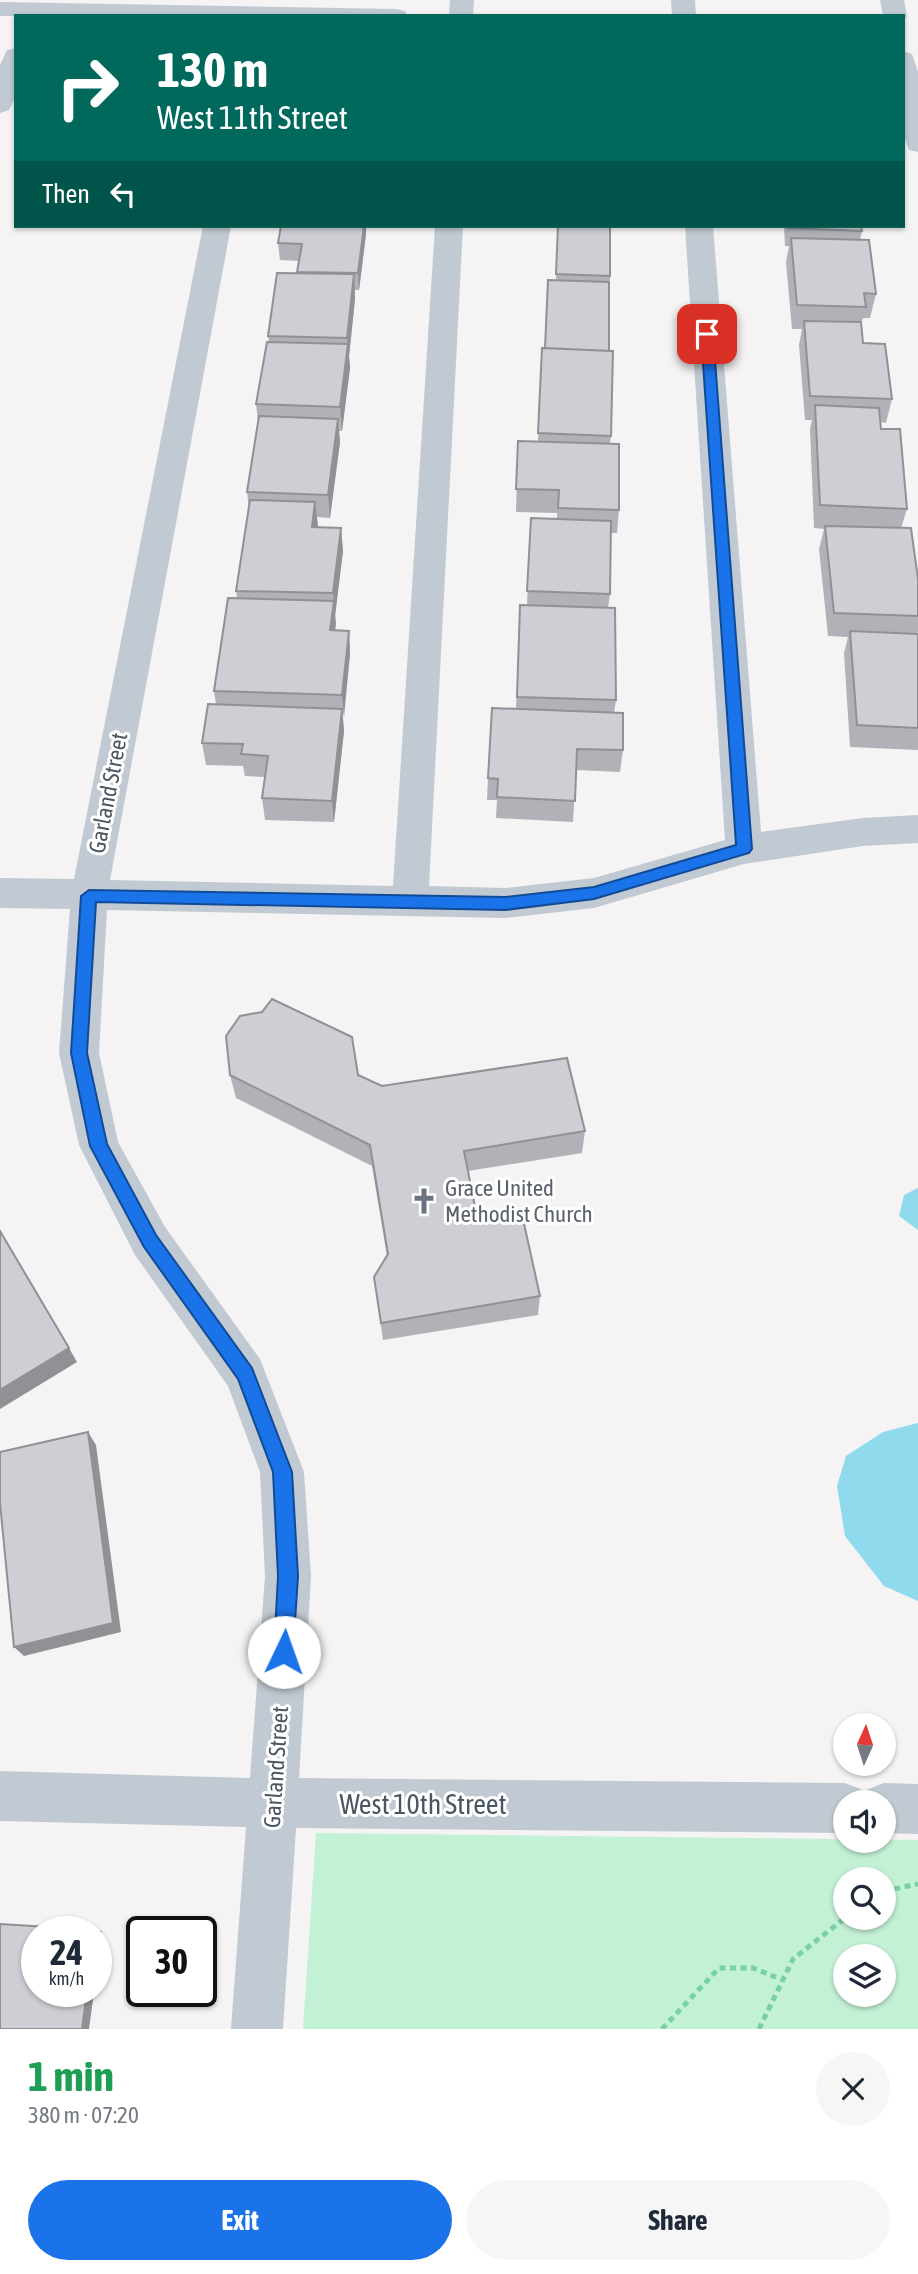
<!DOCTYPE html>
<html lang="en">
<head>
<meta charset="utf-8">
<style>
  :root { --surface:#fff; --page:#f6f6f7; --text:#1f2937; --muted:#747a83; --accent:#1a73e8 }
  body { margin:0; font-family:"Asap Condensed",sans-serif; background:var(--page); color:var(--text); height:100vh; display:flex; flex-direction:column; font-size:26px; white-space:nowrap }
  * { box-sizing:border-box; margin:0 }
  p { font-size:23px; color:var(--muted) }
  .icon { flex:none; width:38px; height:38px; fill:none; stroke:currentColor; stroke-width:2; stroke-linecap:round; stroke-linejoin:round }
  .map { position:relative; height:2029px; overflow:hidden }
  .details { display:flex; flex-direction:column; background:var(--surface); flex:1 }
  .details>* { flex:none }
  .guide { position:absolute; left:14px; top:14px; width:891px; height:214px; border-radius:0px; box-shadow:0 2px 5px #0004; background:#00695c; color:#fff; overflow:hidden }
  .needle { width:46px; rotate:3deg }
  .fabs { position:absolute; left:833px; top:1713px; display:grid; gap:14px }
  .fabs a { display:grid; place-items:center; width:63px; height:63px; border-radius:50%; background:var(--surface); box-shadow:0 2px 5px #0004; font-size:35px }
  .speed { position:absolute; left:21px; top:1916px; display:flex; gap:14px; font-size:35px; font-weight:700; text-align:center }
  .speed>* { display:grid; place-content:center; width:91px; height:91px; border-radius:50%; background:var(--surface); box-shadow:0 2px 5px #0004; line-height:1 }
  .speed small { font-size:18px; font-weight:400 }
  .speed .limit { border:4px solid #111; border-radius:10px; background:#fff; color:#111 }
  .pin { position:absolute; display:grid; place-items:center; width:60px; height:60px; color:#fff; margin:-30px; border-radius:14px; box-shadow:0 4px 10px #0006 }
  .me { position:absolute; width:77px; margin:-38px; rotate:3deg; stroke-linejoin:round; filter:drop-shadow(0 0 5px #0008) }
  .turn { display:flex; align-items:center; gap:24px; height:147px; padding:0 28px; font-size:32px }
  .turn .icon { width:91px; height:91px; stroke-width:2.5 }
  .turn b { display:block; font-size:49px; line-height:60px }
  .then { display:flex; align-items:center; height:66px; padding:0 28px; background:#0003; gap:14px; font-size:26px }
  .round { display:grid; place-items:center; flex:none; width:74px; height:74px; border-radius:37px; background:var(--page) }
  .headline { display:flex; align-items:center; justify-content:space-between; height:119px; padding:0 28px }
  h1 { font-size:42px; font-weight:700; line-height:52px; color:#1e9e55 }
  .primary-button { display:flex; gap:14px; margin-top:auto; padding:14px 28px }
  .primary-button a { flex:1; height:80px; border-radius:42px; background:var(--accent); color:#fff; font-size:28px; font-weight:700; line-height:80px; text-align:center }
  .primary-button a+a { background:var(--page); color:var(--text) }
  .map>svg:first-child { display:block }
</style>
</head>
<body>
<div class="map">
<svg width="918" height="2029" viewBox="0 0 918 2029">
  <rect width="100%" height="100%" fill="#f5f3f3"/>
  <path fill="#c3f1d5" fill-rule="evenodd" d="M 316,1833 L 918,1840 L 918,2029 L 303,2029 ZM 845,1880 L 884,1880 L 884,1918 L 845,1918 ZM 845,1956 L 884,1956 L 884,1995 L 845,1995 Z"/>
  <path fill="#90daee" d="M 918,1188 L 918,1230 L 899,1216 L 904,1195 Z
    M 918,1423 L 918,1601 L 884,1586 L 845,1536 L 837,1486 L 846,1456 L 883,1432 Z"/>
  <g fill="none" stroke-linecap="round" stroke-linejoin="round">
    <path stroke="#7ad0a6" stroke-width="5" stroke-dasharray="6 4.5" stroke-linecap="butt" d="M 884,1891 L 918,1884
      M 662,2029 L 719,1968 L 753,1968 L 783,1980
      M 759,2029 L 793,1959 L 845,1918"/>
    <path fill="#c1cad2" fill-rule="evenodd" d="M 450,0 L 474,0 L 473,16 L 449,16 Z
      M 671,0 L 695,0 L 696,16 L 672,16 Z
      M 880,0 L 904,0 L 907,16 L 904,21 L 903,16 L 883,16 Z
      M 0,2 L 396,9 L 405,11 L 408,16 L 0,16 Z
      M 16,48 L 16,96 L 9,110 L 0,113 L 0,65 L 7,50 Z
      M 903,51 L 912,54 L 918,72 L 918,152 L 909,150 L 903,133 Z
      M 203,226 L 231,226 L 110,880 L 393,886 L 435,226 L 463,226 L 429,886 L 505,888 L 594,878 L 725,840 L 685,226 L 713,226 L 761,832 L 863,818 L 918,815 L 918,843 L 863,846 L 744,864 L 594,908 L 505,918 L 107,910 L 99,1053 L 118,1142 L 165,1227 L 260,1359 L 304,1472 L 311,1576 L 299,1778 L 845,1783 L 863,1790 L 864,1795 L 866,1790 L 884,1783 L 918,1784 L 918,1834 L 884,1833 L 884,1802 L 845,1802 L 845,1833 L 296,1828 L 283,2029 L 231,2029 L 246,1827 L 0,1821 L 0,1771 L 250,1778 L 265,1576 L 260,1472 L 228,1386 L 135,1255 L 79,1145 L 59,1053 L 70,909 L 0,908 L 0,878 L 74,879 Z"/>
  </g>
  <path fill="#b0b2b7" d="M 281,226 L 366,226 L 366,234 L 359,290 L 355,290 L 355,299 L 349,356 L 350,368 L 342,431 L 339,431 L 340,442 L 330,518 L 317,517 L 317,527 L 341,528 L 343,551 L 335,616 L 335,631 L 349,631 L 350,654 L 343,717 L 344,731 L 334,822 L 265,820 L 262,798 L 265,777 L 245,776 L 243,766 L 206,765 L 202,743 L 216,704 L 214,691 L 237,598 L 236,591 L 249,509 L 247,492 L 258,421 L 256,404 L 269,342 L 268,336 L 297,273 L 299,261 L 280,260 L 278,243 Z
    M 558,226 L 610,276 L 609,351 L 611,436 L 610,444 L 619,510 L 617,533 L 610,533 L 610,594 L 608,608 L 616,700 L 614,713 L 623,750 L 620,772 L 576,770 L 573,822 L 496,818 L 497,800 L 487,800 L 488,778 L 516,709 L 520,605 L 527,605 L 531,518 L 557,519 L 557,513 L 516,512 L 518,441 L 538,441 L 542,348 L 545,348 L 556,280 Z
    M 784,226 L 861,226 L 862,231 L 860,240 L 876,294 L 870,318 L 863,318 L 861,324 L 863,343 L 892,399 L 886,423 L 880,422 L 881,429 L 907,509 L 901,528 L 918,579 L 918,631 L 917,634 L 918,634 L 918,750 L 850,747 L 844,653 L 848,637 L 828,636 L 819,549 L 824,529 L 814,528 L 810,429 L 812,420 L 805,420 L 799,345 L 802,329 L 792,329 L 786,262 L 789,246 L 785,246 Z
    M 230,1075 L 358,1075 L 382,1086 L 585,1131 L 582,1153 L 468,1171 L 477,1217 L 540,1296 L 538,1315 L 383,1340 L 374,1277 L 387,1256 L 372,1166 L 236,1098 Z"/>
  <path fill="#909195" d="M 364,226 L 366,226 L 366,234 L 359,290 L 358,273 Z
    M 354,274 L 355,299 L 349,356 L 350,368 L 342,431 L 340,407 L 348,349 L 347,338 Z
    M 338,419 L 340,442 L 330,518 L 328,495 Z
    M 315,502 L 318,525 L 315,551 L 312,527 Z
    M 341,528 L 343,551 L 335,616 L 333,593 Z
    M 334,601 L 336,624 L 332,653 L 330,630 Z
    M 349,631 L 350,654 L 344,717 L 342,695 Z
    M 342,709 L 344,731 L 334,822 L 332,801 Z
    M 69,1348 L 77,1362 L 0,1409 L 0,1390 Z
    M 88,1432 L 96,1445 L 121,1632 L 24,1656 L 14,1647 Z
    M 96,1930 L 102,1931 L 96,1975 Z
    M 87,1992 L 94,1992 L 89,2029 L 82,2029 Z"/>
  <path fill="#cdcfd5" stroke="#909195" stroke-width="2" d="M 281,226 L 364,226 L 358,273 L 297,272 L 302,244 L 278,243 Z
    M 558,226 L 610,226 L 610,276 L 556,274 Z
    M 788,226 L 861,226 L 862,231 L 788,228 Z
    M 791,238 L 869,240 L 876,294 L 864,293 L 866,307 L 797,305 Z
    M 277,273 L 354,274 L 347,338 L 268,336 Z
    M 548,280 L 609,282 L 609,351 L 545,348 Z
    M 804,321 L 861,322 L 863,343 L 885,344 L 892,399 L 810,396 Z
    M 267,342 L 348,344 L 340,407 L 256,404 Z
    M 542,348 L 613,351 L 611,436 L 538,433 Z
    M 815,405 L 879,408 L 881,429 L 900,429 L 907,509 L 820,505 Z
    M 259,416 L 338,419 L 328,495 L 247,492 Z
    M 518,441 L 619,444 L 619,510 L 558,508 L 559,490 L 516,489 Z
    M 250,500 L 315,502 L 312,527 L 341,528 L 333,593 L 236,591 Z
    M 531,518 L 611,521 L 610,594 L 527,591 Z
    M 825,526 L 911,528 L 918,579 L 918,616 L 834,613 Z
    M 228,598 L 334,601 L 330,630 L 349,631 L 342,695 L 214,691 Z
    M 520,605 L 615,608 L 616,700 L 517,697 Z
    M 850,631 L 918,634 L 918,728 L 857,725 Z
    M 208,704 L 342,709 L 332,801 L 262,798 L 268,756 L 241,754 L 243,744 L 202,743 Z
    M 492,708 L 623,713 L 623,750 L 577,749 L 575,801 L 497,797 L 498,779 L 488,778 Z
    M 272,999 L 352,1037 L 358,1075 L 382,1086 L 567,1058 L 585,1131 L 464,1151 L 477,1217 L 521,1210 L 540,1296 L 381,1323 L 374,1277 L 388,1254 L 370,1145 L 230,1075 L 226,1036 L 240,1016 L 262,1012 Z
    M 0,1231 L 69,1348 L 0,1390 Z
    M 88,1432 L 113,1623 L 14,1647 L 0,1503 L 0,1452 Z
    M 0,1924 L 96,1930 L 96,1932 L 37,1932 L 37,1992 L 87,1992 L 82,2029 L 0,2029 Z"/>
  <path fill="#1a73e8" stroke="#114b97" stroke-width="2" d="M 707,330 L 713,334 L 752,849 L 749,853 L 594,899 L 505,910 L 96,902 L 87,1053 L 107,1144 L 156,1235 L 252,1368 L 292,1472 L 298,1576 L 293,1652 L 290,1659 L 284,1662 L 277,1659 L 274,1652 L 278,1576 L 273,1472 L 238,1379 L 144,1247 L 90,1146 L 71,1053 L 81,896 L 89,890 L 505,897 L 594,887 L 736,845 L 701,334 Z"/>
  <defs>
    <g id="church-bare" transform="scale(2.1)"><path d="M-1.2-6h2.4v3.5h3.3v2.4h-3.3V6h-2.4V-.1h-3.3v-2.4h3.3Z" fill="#6b7280" stroke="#fff" stroke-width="2.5" paint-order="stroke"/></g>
  </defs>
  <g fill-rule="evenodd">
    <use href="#church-bare" x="424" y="1201"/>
  </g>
  <g text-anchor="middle" stroke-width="6" stroke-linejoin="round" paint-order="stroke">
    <g font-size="23" fill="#4a5661" stroke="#fff">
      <text transform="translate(108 793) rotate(-79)" y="8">Garland Street</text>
      <text transform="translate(276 1767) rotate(-86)" y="8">Garland Street</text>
    </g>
    <g font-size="23" fill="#5b616d" stroke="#fff" text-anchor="start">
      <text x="445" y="1196">Grace United<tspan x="445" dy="26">Methodist Church</tspan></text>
    </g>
    <g font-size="28" fill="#4a5661" stroke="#fff">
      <text x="423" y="1814">West 10th Street</text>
    </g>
  </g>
</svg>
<div class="fabs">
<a><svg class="needle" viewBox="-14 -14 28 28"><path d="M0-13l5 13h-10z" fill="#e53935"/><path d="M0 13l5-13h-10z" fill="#747a83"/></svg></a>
<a><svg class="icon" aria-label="sound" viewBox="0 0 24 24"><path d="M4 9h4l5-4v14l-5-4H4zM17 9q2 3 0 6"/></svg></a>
<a><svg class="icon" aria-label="search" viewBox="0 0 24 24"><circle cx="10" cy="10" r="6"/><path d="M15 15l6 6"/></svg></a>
<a><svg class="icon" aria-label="layers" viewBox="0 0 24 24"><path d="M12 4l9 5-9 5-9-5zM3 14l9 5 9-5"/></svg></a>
</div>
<div class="speed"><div>24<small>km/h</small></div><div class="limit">30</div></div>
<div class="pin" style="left:707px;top:334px;background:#d93025"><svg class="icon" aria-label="arrive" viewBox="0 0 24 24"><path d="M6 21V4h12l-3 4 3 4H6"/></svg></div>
<svg class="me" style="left:284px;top:1652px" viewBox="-20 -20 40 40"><circle r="19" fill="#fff"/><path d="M0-13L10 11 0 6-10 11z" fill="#1a73e8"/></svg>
<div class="guide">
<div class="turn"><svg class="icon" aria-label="right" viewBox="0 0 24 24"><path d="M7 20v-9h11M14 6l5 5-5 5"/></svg><div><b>130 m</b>West 11th Street</div></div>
<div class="then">Then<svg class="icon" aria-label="left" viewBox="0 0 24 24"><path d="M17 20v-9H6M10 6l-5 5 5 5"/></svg></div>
</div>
</div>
<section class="details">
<div class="headline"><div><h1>1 min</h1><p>380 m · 07:20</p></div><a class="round"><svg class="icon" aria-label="close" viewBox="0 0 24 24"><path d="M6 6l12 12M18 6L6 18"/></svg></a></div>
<div class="primary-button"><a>Exit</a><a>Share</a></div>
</section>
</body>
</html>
